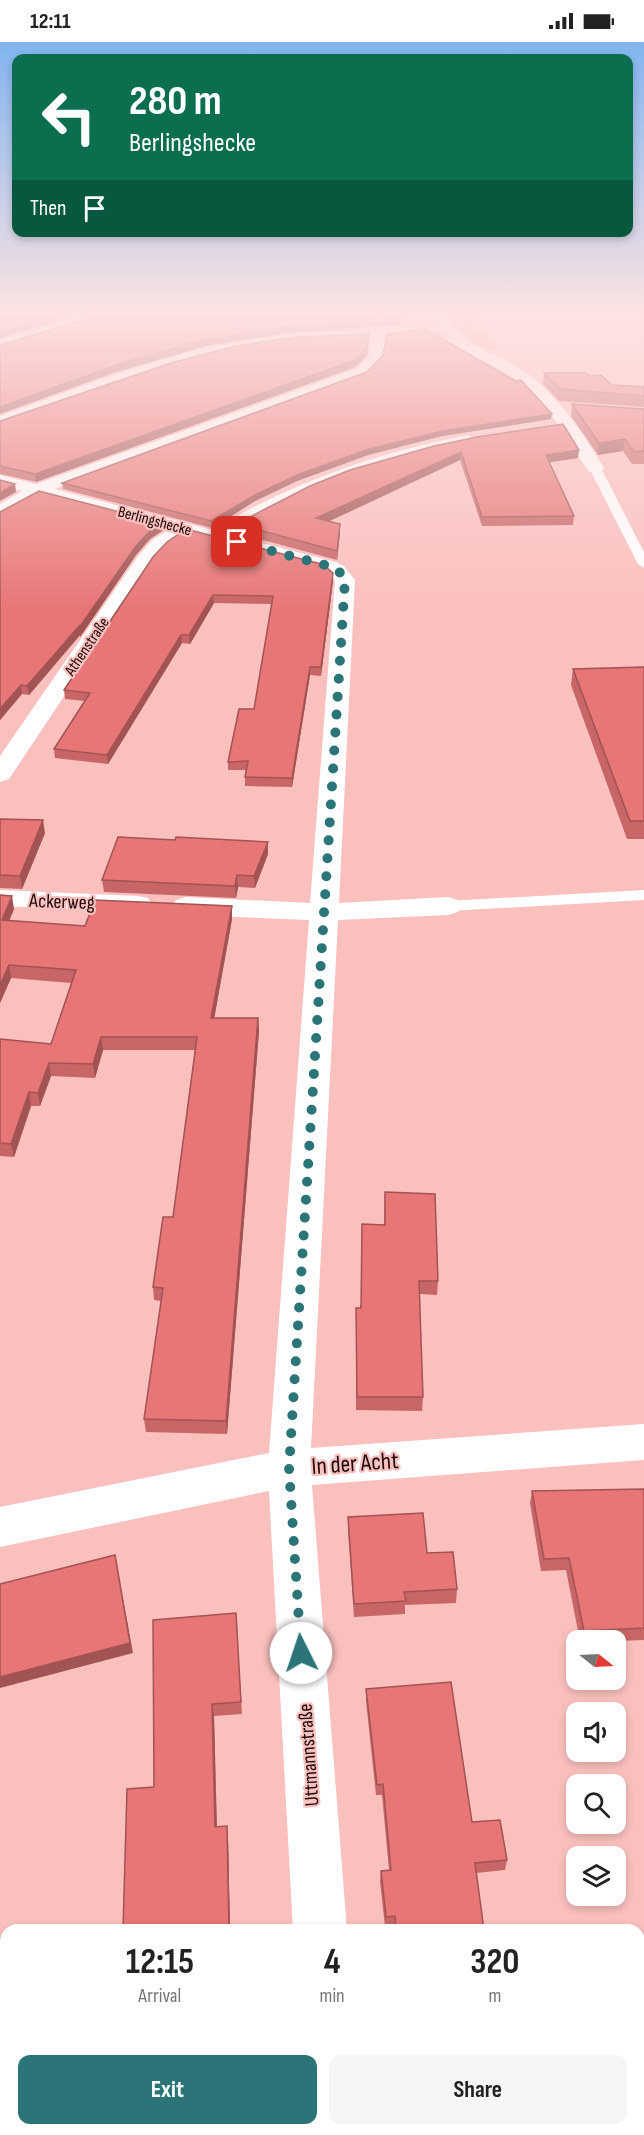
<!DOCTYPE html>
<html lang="en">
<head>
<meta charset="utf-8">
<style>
  :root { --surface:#fff; --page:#f6f6f6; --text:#222; --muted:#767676; --accent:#2b7579 }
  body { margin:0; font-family:"Sofia Sans Condensed",sans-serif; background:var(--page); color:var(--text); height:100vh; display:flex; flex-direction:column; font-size:22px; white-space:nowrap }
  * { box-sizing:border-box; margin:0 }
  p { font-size:20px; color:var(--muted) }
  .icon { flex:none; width:33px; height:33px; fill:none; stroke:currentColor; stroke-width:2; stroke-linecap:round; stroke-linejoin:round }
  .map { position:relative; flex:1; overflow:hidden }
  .panel { position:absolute; left:0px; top:1882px; width:645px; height:212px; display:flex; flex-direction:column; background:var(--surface); border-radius:18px 18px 0 0; box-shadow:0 3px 9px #0003 }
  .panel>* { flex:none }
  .hud { position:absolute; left:12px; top:12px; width:621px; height:183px; border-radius:12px; box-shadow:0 3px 9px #0003; background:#0b6e4f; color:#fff; overflow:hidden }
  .needle { width:39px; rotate:108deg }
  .buttons { position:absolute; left:566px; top:1588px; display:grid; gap:12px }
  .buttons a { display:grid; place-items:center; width:60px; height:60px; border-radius:12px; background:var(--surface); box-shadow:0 3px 9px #0003; font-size:30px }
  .pin { position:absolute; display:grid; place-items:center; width:51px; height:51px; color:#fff; margin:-26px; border-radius:12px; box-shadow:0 3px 9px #0006 }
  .me { position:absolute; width:66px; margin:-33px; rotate:356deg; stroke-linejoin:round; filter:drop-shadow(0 0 4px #0008) }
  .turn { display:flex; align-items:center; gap:21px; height:126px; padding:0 18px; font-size:27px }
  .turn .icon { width:78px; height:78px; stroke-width:2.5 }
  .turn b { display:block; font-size:42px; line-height:51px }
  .then { display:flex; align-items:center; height:57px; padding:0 18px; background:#0003; gap:12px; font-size:22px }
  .eta { display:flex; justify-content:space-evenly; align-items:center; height:102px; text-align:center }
  .eta b { font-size:36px; font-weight:700; line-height:42px }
  .primary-button { display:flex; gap:12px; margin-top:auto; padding:12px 18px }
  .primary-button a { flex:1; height:69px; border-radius:12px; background:var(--accent); color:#fff; font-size:24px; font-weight:700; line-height:69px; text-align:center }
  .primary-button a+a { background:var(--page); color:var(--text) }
  .status { display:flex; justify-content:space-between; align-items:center; height:42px; padding:0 30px; background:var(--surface); direction:ltr }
  .status svg { height:16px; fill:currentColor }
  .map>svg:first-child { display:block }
</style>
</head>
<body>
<div class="status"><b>12:11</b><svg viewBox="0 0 49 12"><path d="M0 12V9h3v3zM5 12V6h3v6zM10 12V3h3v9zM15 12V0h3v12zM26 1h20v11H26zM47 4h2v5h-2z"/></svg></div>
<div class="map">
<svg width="644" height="2093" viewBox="0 0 644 2093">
  <rect width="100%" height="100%" fill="#fac0be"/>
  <path fill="#f39392" d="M 415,274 L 473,274 L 497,308 C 481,309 466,292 455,282 L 454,276 Z"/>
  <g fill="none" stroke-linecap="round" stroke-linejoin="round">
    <path fill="#fff" fill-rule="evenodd" d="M 595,423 L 601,426 L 644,510 L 644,526 L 638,522 L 589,426 Z
      M 644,848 L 644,858 L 448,869 L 442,868 L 439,864 L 442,860 L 448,859 Z"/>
    <path fill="#fff" fill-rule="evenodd" d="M 435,274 L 449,274 C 458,301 486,308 509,320 C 520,326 530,333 539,341 C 566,365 586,396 604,426 L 601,430 L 589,430 C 567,398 550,363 518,339 C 494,320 460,314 441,288 L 384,295 C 386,313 380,323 366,333 L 55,447 L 212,488 C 293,440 376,411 468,393 L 476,398 L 474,402 C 452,407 429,411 407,416 C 344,433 286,460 231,493 L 336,520 L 344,524 L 355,538 L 339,861 L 448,855 L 458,858 L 462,864 L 458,870 L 448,873 L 338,878 L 311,1406 L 644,1382 L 644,1418 L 312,1443 L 347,1888 L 293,1888 L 269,1449 L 0,1505 L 0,1465 L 269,1411 L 309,878 L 186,873 L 176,870 L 172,864 L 176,858 L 186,855 L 310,861 L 335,538 L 330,532 L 322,528 L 186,492 L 166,506 L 152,522 L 9,737 L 0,740 L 0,714 L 138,514 L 152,498 L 168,488 L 40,454 L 0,476 L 0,462 L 22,449 L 0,443 L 0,433 L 36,442 L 356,327 L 369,314 L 371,296 L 296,299 L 236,308 L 171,325 L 0,384 L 0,374 C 77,347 156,314 236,300 C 303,288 370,289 437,281 Z
      M 0,848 L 138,854 L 148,856 L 152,862 L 148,868 L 138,870 L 0,864 Z
      M 303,2088 L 363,2088 L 364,2093 L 304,2093 Z"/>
    <path fill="#fff" fill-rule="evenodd" d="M 80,274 L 102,274 L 100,277 L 0,307 L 0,298 Z"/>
  </g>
  <path fill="#c86566" d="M 369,292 L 367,313 L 355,325 L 36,440 L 0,432 L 0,379 Z
    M 544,331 L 590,334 L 612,343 L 644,345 L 644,365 L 559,359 L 543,342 Z
    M 572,362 L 644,367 L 644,422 L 632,422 L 623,409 L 598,413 L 571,374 Z
    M 551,377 L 442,394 L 368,413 L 297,439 L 255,459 L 212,486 L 63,447 L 62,441 Z
    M 434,404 L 578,416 L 549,420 L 574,474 L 573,483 L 482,484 L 460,418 L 329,479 L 340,482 L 340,491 L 337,518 L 237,491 L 236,482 Z
    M 0,470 L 162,481 L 162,489 L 150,497 L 136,513 L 80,595 L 80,593 L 29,653 L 22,652 L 0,678 Z
    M 153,515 L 321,524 L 333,531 L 333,539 L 321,634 L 310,633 L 292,745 L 245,744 L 245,735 L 246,728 L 228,728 L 228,720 L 254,667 L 272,562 L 214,561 L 190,602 L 182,601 L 108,722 L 55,716 L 54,707 L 85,659 L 65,657 L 64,648 Z
    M 644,625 L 644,797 L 627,797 L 571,643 L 573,627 Z
    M 0,777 L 45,791 L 22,847 L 0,846 Z
    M 268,812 L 255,846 L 238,845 L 236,856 L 104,850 L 102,838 Z
    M 0,853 L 14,867 L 9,879 L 85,884 L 232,877 L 214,976 L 258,976 L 259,989 L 227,1392 L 146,1390 L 144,1377 L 161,1259 L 154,1258 L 153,1245 L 173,1175 L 195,1008 L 103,1008 L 95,1036 L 51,1034 L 40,1064 L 31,1064 L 14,1115 L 0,1114 L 0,997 L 51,1002 L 71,941 L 11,936 L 0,961 Z
    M 385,1150 L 438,1239 L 437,1253 L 419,1252 L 423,1355 L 422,1369 L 356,1368 L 356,1279 L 384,1183 Z
    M 644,1447 L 644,1598 L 615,1599 L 580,1599 L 566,1528 L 541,1529 L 530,1461 L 532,1449 Z
    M 348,1475 L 427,1511 L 457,1547 L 456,1561 L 405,1563 L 405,1572 L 354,1575 L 348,1489 Z
    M 237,1584 L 242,1672 L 214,1674 L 217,1785 L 228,1795 L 230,1888 L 123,1888 L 154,1745 Z
    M 366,1647 L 472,1780 L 507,1818 L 505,1828 L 476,1831 L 484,1888 L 394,1888 L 394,1883 L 385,1885 L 380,1839 L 381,1829 L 389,1828 L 382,1753 L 376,1753 L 366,1659 Z"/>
  <path fill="#a25353" d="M 50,274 L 72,274 L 0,296 L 0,289 Z
    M 401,276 L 401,282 L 286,291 L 206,304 L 116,330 L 0,372 L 0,365 L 116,323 L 205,297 L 286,285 Z
    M 369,292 L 367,313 L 355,325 L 36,440 L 35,432 Z
    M 552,372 L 551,377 L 442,394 L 368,413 L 297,439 L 255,459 L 212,486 L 211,479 L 255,453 L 297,433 L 369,407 L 443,389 Z
    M 625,397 L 623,409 L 598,413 L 599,401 Z
    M 579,408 L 578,416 L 545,421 L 546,413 Z
    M 461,410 L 460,418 L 317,485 L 316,476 Z
    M 15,442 L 16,450 L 0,459 L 0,451 Z
    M 162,481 L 162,489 L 150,497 L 136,513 L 80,595 L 80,593 L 29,653 L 27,644 L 136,504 L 150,489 Z
    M 340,482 L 340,491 L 337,518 L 337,509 Z
    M 333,531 L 333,539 L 321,634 L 321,625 Z
    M 213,553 L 214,561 L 190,602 L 189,593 Z
    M 181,593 L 182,601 L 108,722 L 107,713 Z
    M 310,625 L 310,633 L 292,745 L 292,736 Z
    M 21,643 L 22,652 L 0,678 L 0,667 Z
    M 43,778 L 45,791 L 22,847 L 20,834 Z
    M 268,800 L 268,812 L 255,846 L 254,834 Z
    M 237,833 L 238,845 L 236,856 L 235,844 Z
    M 12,854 L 14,867 L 4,891 L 2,878 Z
    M 232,864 L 232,877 L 212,989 L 211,976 Z
    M 9,923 L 11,936 L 0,961 L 0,943 Z
    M 258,976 L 259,989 L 227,1392 L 226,1379 Z
    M 101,995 L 103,1008 L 95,1036 L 93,1022 Z
    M 49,1021 L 51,1034 L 40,1064 L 38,1051 Z
    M 29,1050 L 31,1064 L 14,1115 L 11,1102 Z
    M 115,1513 L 133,1611 L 0,1646 L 0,1635 Z
    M 212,1662 L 214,1674 L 217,1796 L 215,1785 Z
    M 227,1784 L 228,1795 L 230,1888 L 229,1888 Z"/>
  <path fill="#e87677" stroke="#a25353" stroke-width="1.5" d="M 0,274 L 50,274 L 0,289 Z
    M 96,274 L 396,274 L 401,276 L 286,285 L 205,297 L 116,323 L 0,365 L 0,303 Z
    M 425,287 L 515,339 L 521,338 L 552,372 L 443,389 L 369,407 L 297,433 L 255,453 L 211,479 L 62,441 L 367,330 L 383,313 L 387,292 Z
    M 369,292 L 367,306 L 355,318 L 35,432 L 0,424 L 0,379 L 171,321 L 236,304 L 296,295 Z
    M 544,331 L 586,331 L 590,334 L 601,333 L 612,343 L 644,345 L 644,354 L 560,347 Z
    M 572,362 L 644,367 L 644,409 L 634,410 L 625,397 L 599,401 Z
    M 563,382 L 579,408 L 546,413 L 574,474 L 482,475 L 461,410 L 316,476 L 340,482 L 337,509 L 236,482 L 310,444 L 350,428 L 434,404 L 477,395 Z
    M 0,438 L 15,442 L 0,451 Z
    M 39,449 L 162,481 L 150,489 L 136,504 L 79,586 L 80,583 L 27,644 L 21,643 L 0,667 L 0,470 Z
    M 186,487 L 321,522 L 319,524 L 325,524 L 333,531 L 321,625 L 310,625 L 292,736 L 245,735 L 248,719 L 228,720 L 239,667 L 254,667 L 273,554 L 213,553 L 189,593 L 181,593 L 107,713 L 54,707 L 90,651 L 64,648 L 153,515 L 167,500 Z
    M 644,625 L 644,779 L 630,779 L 573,627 Z
    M 0,777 L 43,778 L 20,834 L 0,833 Z
    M 118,795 L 175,798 L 176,795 L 268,800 L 254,834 L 237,833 L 235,844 L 102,838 Z
    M 0,853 L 12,854 L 2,878 L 85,884 L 95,858 L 232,864 L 211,976 L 258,976 L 226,1379 L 144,1377 L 163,1246 L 153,1245 L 163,1175 L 173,1175 L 197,995 L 101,995 L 93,1022 L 49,1021 L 38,1051 L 29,1050 L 11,1102 L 0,1101 L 0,997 L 51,1002 L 76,928 L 9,923 L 0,943 Z
    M 385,1150 L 435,1152 L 438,1239 L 419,1239 L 423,1355 L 357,1355 L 356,1266 L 361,1266 L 362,1182 L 385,1183 Z
    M 644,1447 L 644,1586 L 584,1589 L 569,1516 L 544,1517 L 532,1449 Z
    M 423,1471 L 427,1511 L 453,1510 L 457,1547 L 404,1550 L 406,1559 L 354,1562 L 348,1475 Z
    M 115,1513 L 130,1601 L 0,1635 L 0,1542 Z
    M 236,1571 L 241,1660 L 212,1662 L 215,1785 L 227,1784 L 229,1888 L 123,1888 L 127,1747 L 154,1745 L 153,1578 Z
    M 451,1640 L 472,1780 L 500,1778 L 507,1818 L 475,1821 L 484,1888 L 396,1888 L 395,1874 L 386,1875 L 381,1829 L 391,1828 L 383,1742 L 377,1743 L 366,1647 Z
    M 87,2088 L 236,2088 L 237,2093 L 87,2093 Z
    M 413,2088 L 589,2088 L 590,2093 L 413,2093 Z"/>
  <linearGradient id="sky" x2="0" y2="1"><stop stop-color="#82b4f0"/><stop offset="0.48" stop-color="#fde3e2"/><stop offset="1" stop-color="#fde3e2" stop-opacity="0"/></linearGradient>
  <rect width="644" height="567" fill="url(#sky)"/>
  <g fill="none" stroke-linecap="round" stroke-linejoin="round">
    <path stroke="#2b7579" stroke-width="10" stroke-dasharray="0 18" d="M 237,500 L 329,524 L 338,528 L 345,538 L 289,1426 L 301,1611"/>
  </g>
  <g text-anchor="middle" stroke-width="4.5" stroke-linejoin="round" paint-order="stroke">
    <g font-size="16" fill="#1c0909" stroke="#fac0be">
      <text transform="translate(155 478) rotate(15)" y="6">Berlingshecke</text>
      <text transform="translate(86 604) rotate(-56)" y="6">Athenstraße</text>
    </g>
    <g font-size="20" fill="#1c0909" stroke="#fac0be">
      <text transform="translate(62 859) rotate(2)" y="7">Ackerweg</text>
      <text transform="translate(308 1713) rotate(-94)" y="7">Uttmannstraße</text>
    </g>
    <g font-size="24" fill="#1c0909" stroke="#fac0be">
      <text transform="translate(355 1421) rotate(-4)" y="8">In der Acht</text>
    </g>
  </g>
</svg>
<div class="buttons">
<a><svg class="needle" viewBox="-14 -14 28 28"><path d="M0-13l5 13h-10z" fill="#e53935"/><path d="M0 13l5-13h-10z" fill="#767676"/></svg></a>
<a><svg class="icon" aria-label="sound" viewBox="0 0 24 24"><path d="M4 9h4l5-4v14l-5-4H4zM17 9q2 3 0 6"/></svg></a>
<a><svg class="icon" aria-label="search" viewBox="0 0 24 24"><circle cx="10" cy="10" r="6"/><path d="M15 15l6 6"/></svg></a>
<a><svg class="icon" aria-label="layers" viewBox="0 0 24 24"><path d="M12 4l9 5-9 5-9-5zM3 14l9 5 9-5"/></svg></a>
</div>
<div class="pin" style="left:237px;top:500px;background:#d93025"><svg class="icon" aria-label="arrive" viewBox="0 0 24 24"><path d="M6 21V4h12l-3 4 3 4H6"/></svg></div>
<svg class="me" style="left:301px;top:1611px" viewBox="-20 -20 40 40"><circle r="19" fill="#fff"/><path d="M0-13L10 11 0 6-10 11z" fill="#2b7579"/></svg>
<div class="hud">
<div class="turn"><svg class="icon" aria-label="left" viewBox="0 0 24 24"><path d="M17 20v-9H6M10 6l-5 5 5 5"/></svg><div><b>280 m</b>Berlingshecke</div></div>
<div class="then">Then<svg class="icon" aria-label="arrive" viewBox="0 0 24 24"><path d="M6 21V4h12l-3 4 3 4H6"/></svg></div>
</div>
<section class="panel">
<div class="eta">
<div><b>12:15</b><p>Arrival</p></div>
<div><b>4</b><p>min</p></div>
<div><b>320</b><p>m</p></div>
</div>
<div class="primary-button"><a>Exit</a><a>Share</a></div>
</section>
</div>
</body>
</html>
